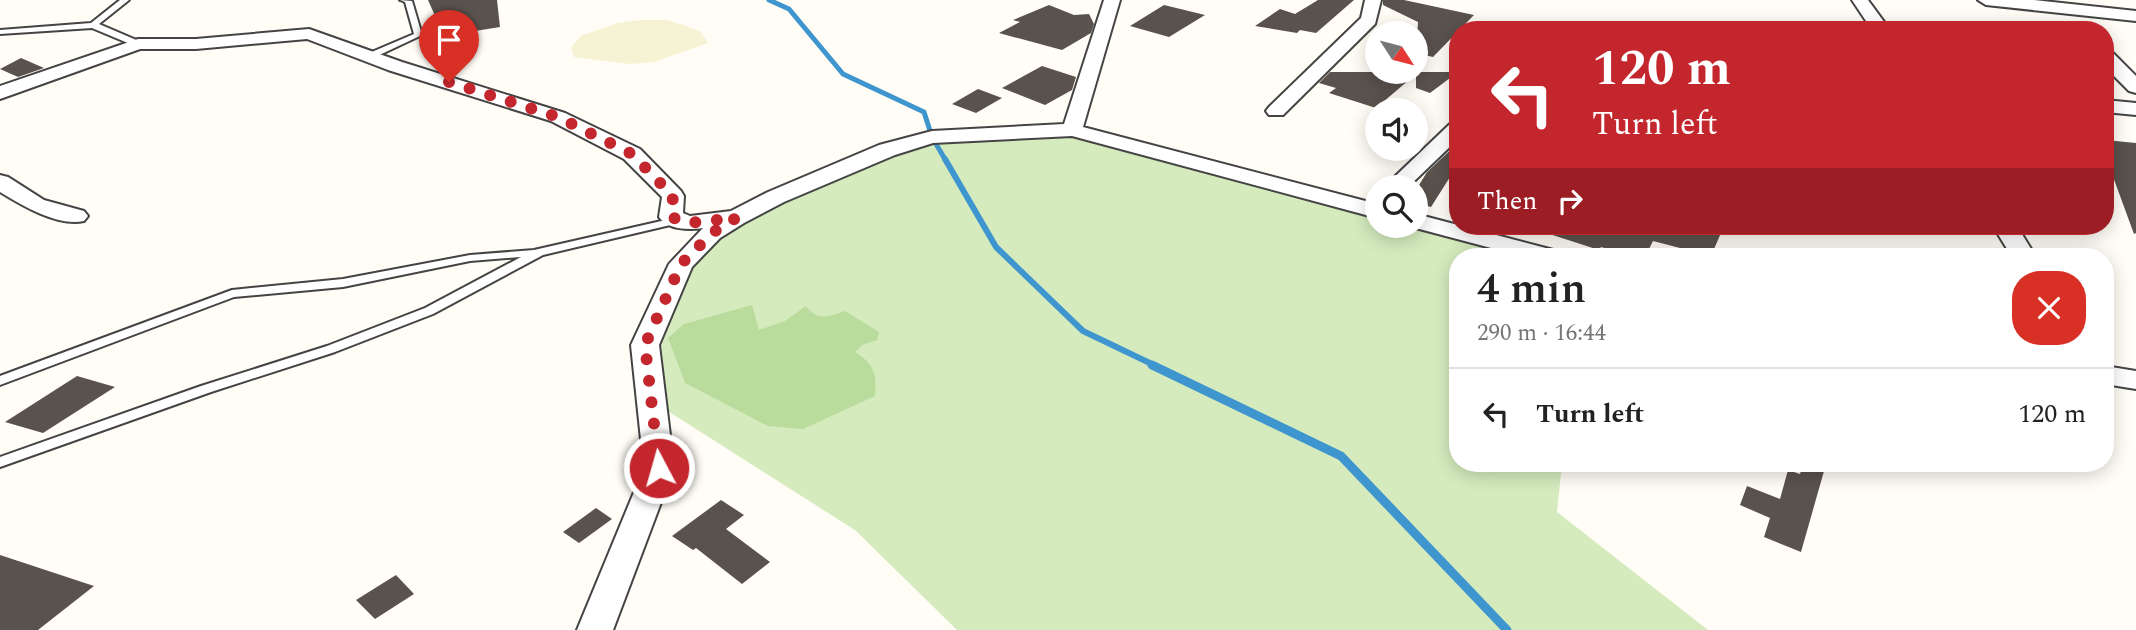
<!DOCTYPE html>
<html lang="en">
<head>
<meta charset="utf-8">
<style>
  :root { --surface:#fff; --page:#f2f2f2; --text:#222; --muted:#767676; --line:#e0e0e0 }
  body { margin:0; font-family:Spectral,serif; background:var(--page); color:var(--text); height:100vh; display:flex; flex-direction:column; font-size:26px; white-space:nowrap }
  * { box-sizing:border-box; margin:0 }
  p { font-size:23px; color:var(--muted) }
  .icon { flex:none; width:38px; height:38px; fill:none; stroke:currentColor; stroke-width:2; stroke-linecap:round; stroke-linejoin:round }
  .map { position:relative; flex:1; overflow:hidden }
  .panel { position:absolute; left:1449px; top:248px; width:665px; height:224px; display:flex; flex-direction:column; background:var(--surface); border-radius:28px; box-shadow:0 4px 18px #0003 }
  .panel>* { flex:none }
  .hud { position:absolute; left:1449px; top:21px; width:665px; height:214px; border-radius:28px; box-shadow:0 4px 18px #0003; background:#c4262e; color:#fff; overflow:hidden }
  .needle { width:46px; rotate:126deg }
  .tools { position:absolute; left:1365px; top:21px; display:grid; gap:14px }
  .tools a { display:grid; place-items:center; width:63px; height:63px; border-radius:50%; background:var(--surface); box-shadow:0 4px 18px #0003; font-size:35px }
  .pin { position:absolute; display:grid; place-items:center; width:60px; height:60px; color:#fff; margin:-72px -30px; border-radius:50% 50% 50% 0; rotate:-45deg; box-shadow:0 0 7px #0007 }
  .pin .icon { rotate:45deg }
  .me { position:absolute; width:77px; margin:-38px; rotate:354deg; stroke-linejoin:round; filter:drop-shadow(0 0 5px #0008) }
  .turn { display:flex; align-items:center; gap:24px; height:147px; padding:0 28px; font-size:32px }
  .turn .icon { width:91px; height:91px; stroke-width:2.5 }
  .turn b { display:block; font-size:49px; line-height:60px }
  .then { display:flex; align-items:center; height:66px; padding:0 28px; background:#0003; gap:14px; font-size:26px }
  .round { display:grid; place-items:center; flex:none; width:74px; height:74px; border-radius:28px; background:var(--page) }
  .head { display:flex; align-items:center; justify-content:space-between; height:119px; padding:0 28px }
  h1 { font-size:42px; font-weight:600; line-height:52px }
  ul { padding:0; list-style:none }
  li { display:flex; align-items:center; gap:21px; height:91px; padding:0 28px; border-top:2px solid var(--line) }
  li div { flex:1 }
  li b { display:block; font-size:26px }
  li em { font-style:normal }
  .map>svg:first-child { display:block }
</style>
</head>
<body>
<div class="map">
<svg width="2136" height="630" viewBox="0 0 2136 630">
  <rect width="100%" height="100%" fill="#fffdf5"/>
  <path fill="#f6f3d4" d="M 640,20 L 668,20 L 686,26 L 701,32 L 708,43 L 654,62 L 630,64 L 574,57 L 571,47 L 581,36 L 617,23 Z"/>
  <path fill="#d5ebbd" d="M 1072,130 L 1377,211 L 1377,226 L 1416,226 L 1416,221 L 1552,257 L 1458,257 L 1458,464 L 1562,464 L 1557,512 L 1708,630 L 957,630 L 855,530 L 652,401 L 645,345 L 681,264 L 712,233 L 932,137 Z"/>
  <path fill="#b9dc9c" d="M 752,305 L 759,330 L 785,321 L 806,306 C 817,322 829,316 845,311 L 879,332 L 877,340 L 862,345 L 855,352 C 874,364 877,373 875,396 L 803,429 L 768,426 L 685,383 L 668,338 L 684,324 Z"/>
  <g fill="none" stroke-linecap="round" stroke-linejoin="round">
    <path stroke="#3f96cf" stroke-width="5" d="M 769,0 L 789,9 L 843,74 L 924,112 L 932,137 L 946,161"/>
    <path stroke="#3f96cf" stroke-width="6" d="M 945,159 L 996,247 L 1083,331 L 1156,366"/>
    <path stroke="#3f96cf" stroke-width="9" d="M 1152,365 L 1341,456 L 1507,630"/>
  </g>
  <path fill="#5a524d" d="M 428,0 L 497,0 L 500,27 L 444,36 Z
    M 1318,0 L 1354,0 L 1316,33 L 1300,30 L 1297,33 L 1255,26 L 1280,9 L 1295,14 Z
    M 1383,0 L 1404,0 L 1474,15 L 1433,57 L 1416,53 L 1418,22 L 1383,5 Z
    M 1049,5 L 1074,15 L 1089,14 L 1094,24 L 1091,33 L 1062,50 L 999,33 L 1020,22 L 1013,20 Z
    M 1164,5 L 1205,15 L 1169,37 L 1130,26 Z
    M 21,58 L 44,68 L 18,77 L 0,69 Z
    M 1042,66 L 1076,77 L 1072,90 L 1045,105 L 1002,88 Z
    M 1330,72 L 1458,72 L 1430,93 L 1416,88 L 1416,74 L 1376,108 L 1329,93 L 1336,88 L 1319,83 Z
    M 978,89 L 1002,98 L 976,113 L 952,104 Z
    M 2105,140 L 2136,143 L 2136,233 L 2134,234 L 2112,174 L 2105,173 Z
    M 1458,143 L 1458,179 L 1450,177 L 1431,207 L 1416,203 L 1416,190 L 1427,172 Z
    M 1537,226 L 1724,226 L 1711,256 L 1653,241 L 1645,257 L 1635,257 L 1601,247 L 1599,250 L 1537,230 Z
    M 77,376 L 115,387 L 43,433 L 5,422 Z
    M 1803,464 L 1826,464 L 1801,552 L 1764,537 L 1770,518 L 1740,505 L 1747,486 L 1780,499 L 1788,470 L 1800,474 Z
    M 721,500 L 744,515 L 726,529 L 770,562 L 742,584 L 696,548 L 693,550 L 672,536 Z
    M 596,508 L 612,519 L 579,543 L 563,532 Z
    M 0,555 L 94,586 L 38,630 L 0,630 Z
    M 396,575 L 414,594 L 375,619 L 356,600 Z"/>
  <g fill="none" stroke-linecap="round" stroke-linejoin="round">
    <g stroke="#444" stroke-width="4">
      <path id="service" d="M 120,0 L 129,0 L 99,24 L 141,42 L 141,46 L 135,46 L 92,28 L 0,34 L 0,30 L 91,23 Z
        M 400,0 L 412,1 L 422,35 L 373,58 L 367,58 L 367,54 L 414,34 L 405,2 Z
        M 679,217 L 684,220 L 683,222 L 543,255 L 433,314 L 335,352 L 211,392 L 0,467 L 0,457 L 201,386 L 327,346 L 425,308 L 521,257 L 470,261 L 343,287 L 234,297 L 0,385 L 0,376 L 232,290 L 343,279 L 470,255 L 534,250 Z"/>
    </g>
    <g stroke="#444" stroke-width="4">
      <path id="minor" d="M 1104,0 L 1120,0 L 1083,127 L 1377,204 L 1377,218 L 1072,136 L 933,143 L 895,155 L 784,202 L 744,223 L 720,238 L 692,267 L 659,345 L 674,468 L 613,630 L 577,630 L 644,468 L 631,345 L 669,264 L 703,228 C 689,230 668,230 659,217 L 662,197 L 624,159 L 551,121 L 388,70 L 307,39 L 196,49 L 140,49 L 0,99 L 0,86 L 138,39 L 196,39 L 309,29 L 402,62 L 565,113 L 640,149 L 681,191 L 684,196 L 683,213 L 690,216 L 731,211 L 768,192 L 879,145 L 932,131 L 1064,124 Z
        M 1365,0 L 1381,0 L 1375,24 L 1283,115 L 1269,115 L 1266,111 L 1269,107 L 1361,18 Z
        M 1852,0 L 1868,0 L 1890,30 L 1872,30 Z
        M 1978,0 L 2034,0 L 2136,11 L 2136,21 L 1986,5 Z
        M 2105,51 L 2112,52 L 2136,76 L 2136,93 L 2129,91 L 2105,67 Z
        M 2105,100 L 2136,103 L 2136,115 L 2105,112 Z
        M 1458,121 L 1458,139 L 1408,187 L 1384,187 L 1451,123 Z
        M 0,175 L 8,177 L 44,200 L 84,211 L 88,216 L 84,221 C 58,227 21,205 0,192 Z
        M 1416,214 L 1561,252 L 1564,257 L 1525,257 L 1408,226 L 1416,226 Z
        M 1993,226 L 2017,226 L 2036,257 L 2012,257 Z
        M 2105,366 L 2136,371 L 2136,389 L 2105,384 Z"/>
    </g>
    <use href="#service" fill="#fff" fill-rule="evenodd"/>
    <use href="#minor" fill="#fff" fill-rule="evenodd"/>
  </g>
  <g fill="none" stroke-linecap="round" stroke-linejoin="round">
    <path stroke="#c4262e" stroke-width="12" stroke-dasharray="0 21.6" d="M 449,82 L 558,117 L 632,154 L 673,196 L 671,217 L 688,223 L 736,218 L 712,233 L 681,264 L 645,345 L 659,468"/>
  </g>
</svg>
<div class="tools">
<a><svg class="needle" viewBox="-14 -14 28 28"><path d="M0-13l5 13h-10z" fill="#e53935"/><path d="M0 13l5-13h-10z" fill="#767676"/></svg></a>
<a><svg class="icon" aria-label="sound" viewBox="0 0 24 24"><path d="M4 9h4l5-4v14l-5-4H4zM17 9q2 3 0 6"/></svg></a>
<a><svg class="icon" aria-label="search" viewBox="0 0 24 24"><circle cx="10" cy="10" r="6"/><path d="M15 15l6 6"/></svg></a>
</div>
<div class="pin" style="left:449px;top:82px;background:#d93025"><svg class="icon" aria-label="arrive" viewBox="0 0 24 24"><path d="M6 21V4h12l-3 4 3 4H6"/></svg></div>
<svg class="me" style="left:659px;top:468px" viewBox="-20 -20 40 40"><circle r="17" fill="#c4262e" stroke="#fff" stroke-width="3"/><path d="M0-11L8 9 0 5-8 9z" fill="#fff"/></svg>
<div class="hud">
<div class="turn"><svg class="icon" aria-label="left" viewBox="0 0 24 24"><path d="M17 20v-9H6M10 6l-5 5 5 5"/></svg><div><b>120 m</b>Turn left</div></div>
<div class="then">Then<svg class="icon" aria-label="right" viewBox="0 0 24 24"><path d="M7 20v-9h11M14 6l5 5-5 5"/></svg></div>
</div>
<section class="panel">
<div class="head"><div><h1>4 min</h1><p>290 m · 16:44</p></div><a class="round" style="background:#d93025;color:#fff"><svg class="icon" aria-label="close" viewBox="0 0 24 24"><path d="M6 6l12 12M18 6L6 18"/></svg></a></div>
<ul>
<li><svg class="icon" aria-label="left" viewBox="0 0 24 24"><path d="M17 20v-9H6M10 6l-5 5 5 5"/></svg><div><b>Turn left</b></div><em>120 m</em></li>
</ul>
</section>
</div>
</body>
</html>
